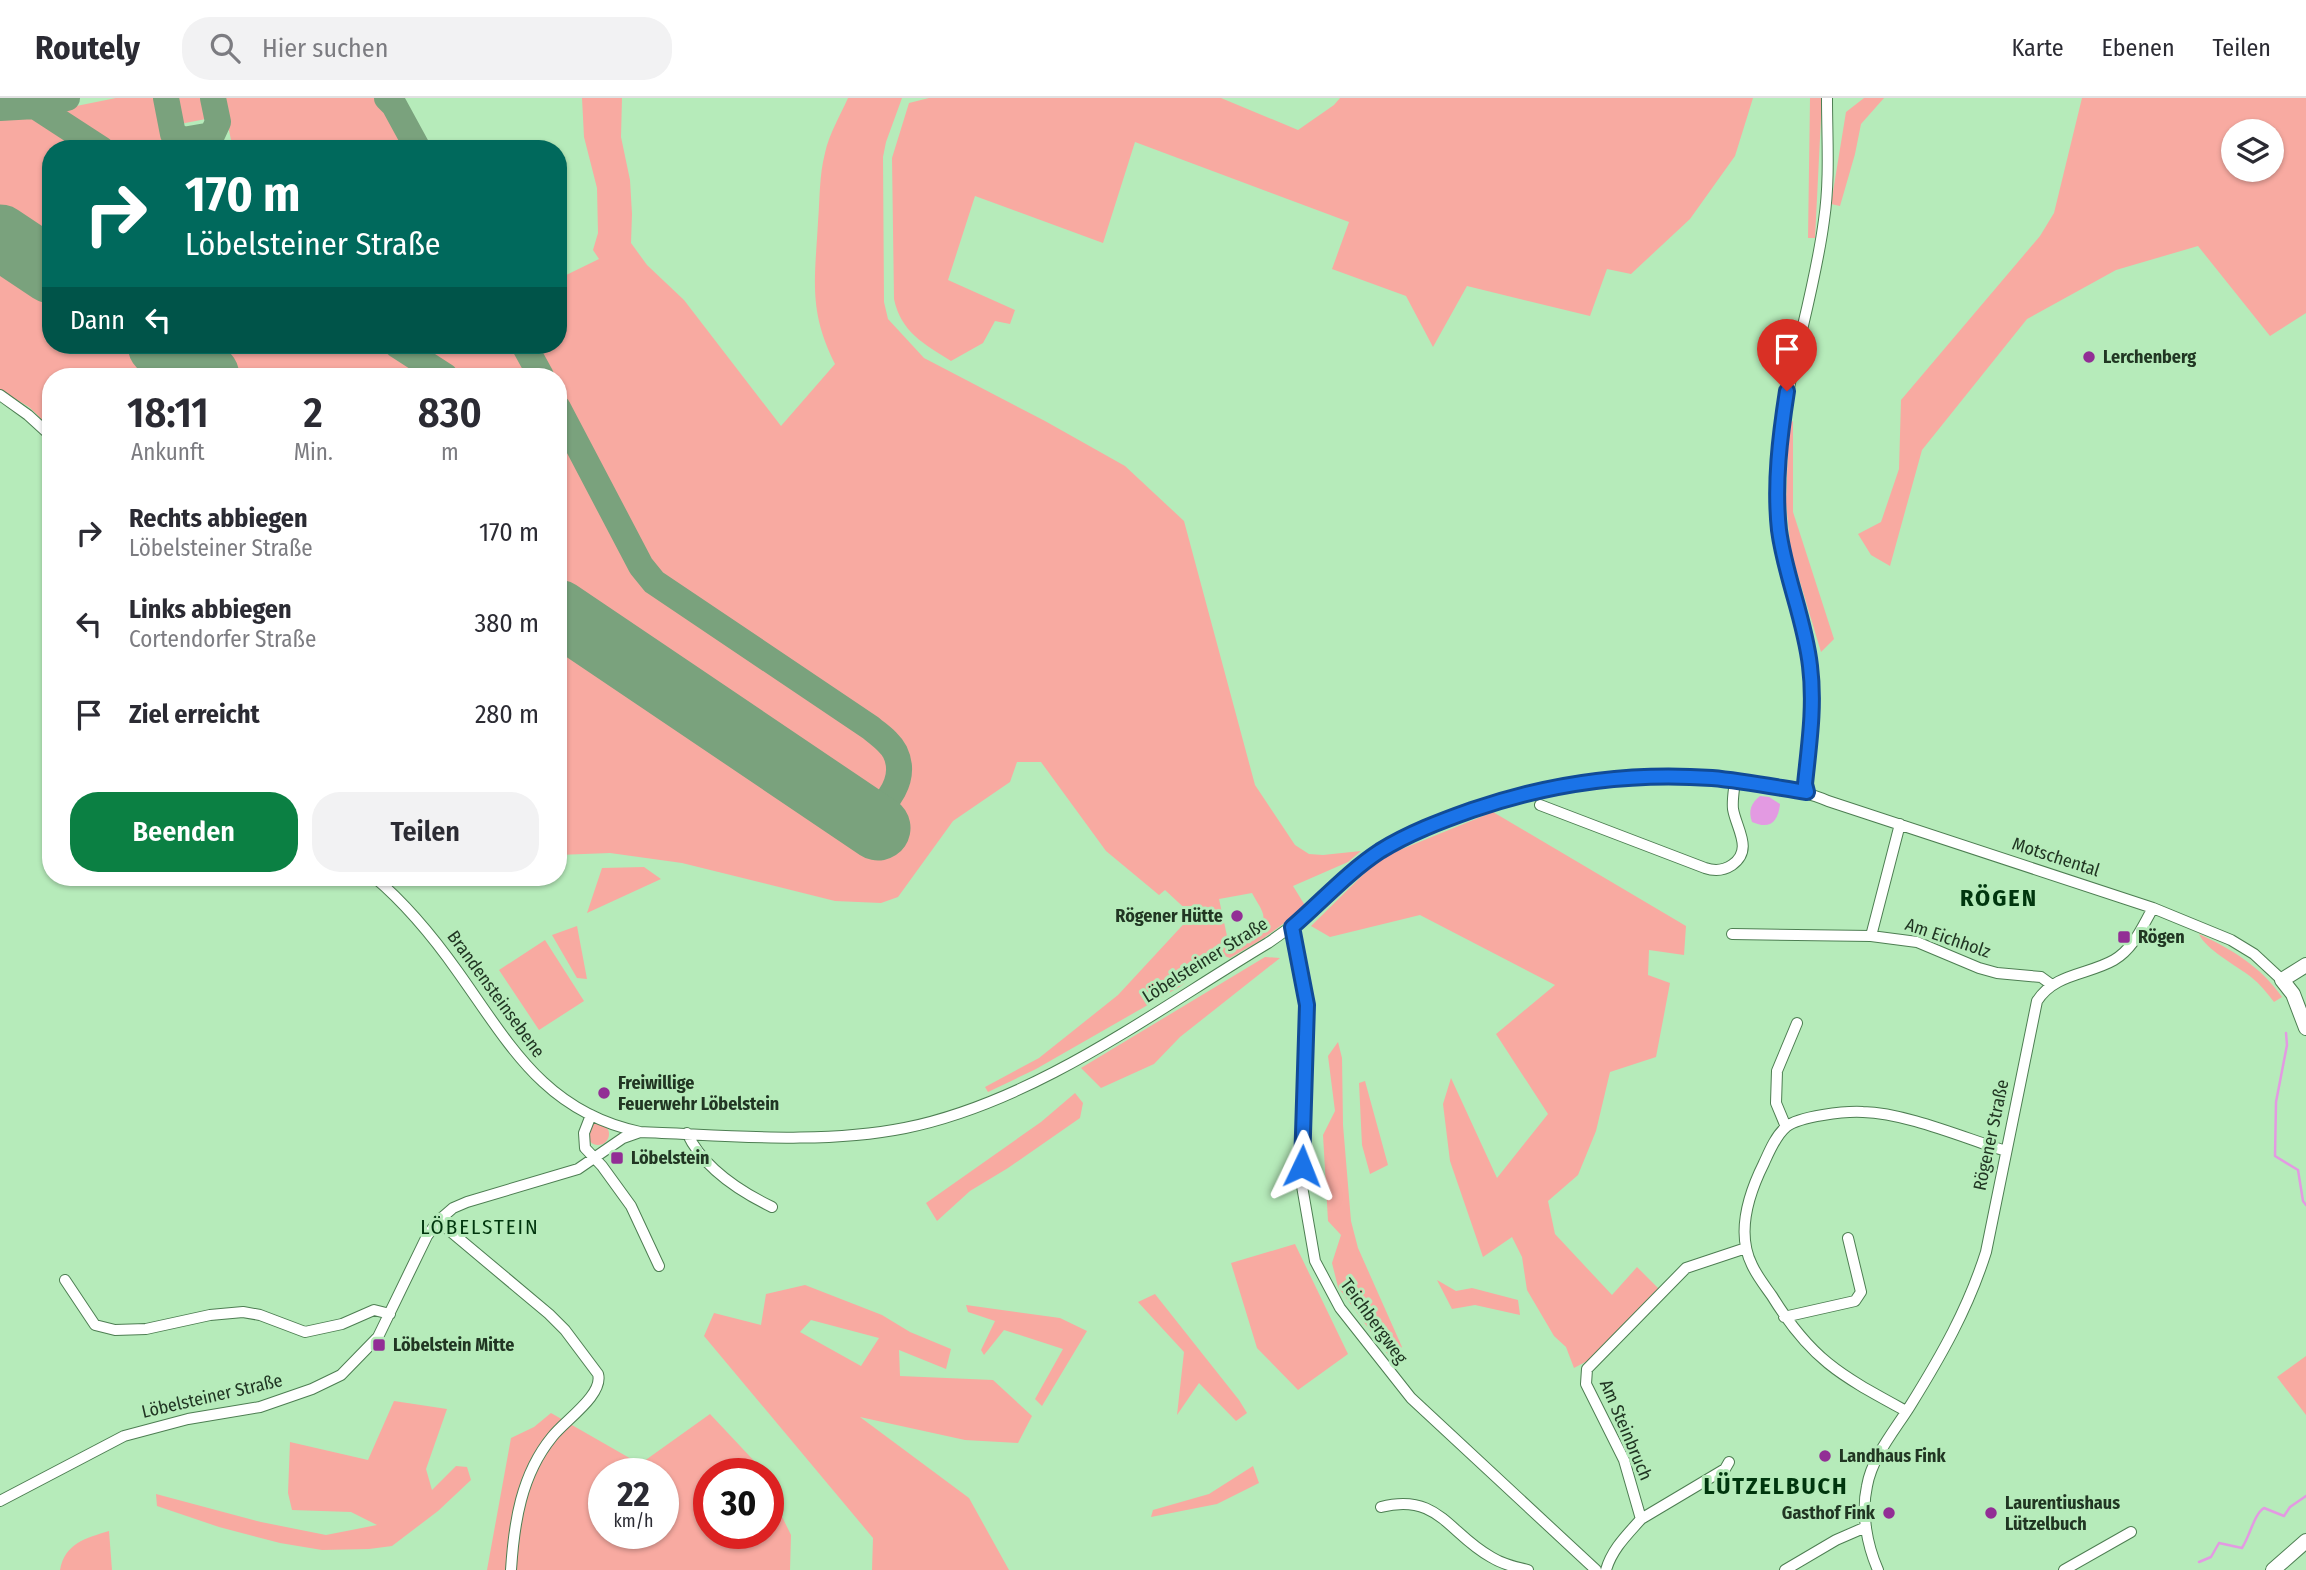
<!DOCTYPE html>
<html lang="de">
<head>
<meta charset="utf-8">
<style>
  :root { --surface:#fff; --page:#f2f2f3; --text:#2b2b33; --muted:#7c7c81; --line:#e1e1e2; --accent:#0b8043 }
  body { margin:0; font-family:"Fira Sans Condensed",sans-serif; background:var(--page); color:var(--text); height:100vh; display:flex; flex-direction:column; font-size:26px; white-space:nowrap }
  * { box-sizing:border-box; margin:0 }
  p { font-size:23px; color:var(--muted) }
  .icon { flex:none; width:38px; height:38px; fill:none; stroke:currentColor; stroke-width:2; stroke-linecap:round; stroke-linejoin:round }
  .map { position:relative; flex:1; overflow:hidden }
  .details { position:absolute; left:42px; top:270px; width:525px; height:518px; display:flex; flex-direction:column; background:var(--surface); border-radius:28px; box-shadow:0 2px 5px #0004 }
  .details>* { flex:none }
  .hud { position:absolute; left:42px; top:42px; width:525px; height:214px; border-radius:28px; box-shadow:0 2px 5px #0004; background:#00695c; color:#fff; overflow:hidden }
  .buttons { position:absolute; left:2221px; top:21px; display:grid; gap:14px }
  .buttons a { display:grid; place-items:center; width:63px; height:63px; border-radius:50%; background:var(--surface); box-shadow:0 2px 5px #0004; font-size:35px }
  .speed { position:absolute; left:588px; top:1360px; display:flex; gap:14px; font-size:35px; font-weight:700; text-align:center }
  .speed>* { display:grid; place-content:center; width:91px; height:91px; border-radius:50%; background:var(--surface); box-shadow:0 2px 5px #0004; line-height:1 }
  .speed small { font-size:18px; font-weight:400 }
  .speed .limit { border:10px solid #d22; background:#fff; color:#111 }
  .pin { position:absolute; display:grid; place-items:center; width:60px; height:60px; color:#fff; margin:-72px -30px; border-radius:50% 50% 50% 0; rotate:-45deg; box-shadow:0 0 7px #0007 }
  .pin .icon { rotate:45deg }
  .me { position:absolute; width:77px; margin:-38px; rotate:2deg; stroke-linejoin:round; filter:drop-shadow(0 0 5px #0008) }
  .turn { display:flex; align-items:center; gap:24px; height:147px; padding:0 28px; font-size:32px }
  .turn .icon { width:91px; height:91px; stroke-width:2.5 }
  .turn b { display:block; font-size:49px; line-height:60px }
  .then { display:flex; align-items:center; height:66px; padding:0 28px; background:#0003; gap:14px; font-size:26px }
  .eta { display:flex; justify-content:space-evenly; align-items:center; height:119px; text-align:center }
  .eta b { font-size:42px; font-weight:600; line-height:49px }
  .cta { display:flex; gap:14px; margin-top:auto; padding:14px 28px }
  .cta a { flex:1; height:80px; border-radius:28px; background:var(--accent); color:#fff; font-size:28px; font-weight:600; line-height:80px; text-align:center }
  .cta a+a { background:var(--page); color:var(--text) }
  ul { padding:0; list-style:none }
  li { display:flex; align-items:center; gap:21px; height:91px; padding:0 28px }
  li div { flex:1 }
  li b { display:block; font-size:26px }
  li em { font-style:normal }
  header { display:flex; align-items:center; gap:42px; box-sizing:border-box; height:98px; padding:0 35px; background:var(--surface); border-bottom:2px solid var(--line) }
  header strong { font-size:33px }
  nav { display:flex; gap:38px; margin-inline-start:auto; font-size:24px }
  .search { width:490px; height:63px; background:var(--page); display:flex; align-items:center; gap:18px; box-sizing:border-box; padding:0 24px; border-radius:28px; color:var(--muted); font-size:26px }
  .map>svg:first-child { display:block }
</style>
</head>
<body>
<header>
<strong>Routely</strong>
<div class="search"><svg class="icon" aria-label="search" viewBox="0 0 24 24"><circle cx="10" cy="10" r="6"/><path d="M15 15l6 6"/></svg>Hier suchen</div>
<nav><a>Karte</a><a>Ebenen</a><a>Teilen</a></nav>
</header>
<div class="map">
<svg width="2306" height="1472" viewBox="0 0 2306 1472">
  <rect width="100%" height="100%" fill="#b6ebba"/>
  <path fill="#f8aaa1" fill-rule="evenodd" d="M 0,0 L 6,0 L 17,20 L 116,0 L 155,0 L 168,51 L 51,51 L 51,247 L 558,247 L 558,181 L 599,161 L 593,152 L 598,135 L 597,90 L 584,39 L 582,0 L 622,0 L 621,39 L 630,82 L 632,116 L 631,145 L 647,167 L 684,202 L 781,328 L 835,266 C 808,212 815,181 818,124 C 820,101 819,78 825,55 C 829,36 840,18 848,0 L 902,0 L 886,44 L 883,59 L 884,204 L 888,221 L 924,260 L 1045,323 L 1125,368 L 1184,423 L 1255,687 L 1295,747 L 1309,756 L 1323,757 L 1361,753 L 1348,764 L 1293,788 L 1306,809 L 1261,842 L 1230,860 L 1219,856 L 1181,888 L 1036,971 L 988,994 L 985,989 L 1039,960 L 1118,897 L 1192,817 L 1165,792 L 1159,797 L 1106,753 L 1041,664 L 1017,664 L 1010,684 L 953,723 L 898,799 L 881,805 L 835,803 L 682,765 L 610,755 L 558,757 L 558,278 L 51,278 L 51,330 L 29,309 L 0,292 ZM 1252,795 C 1255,801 1261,809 1263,816 C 1267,832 1238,842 1227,838 L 1219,801 Z
    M 176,0 L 206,0 L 211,20 L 180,26 Z
    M 222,0 L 381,0 L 395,16 L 414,51 L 233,51 Z
    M 929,0 L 1221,0 L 1298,32 L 1334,7 L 1340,0 L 1753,0 L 1735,58 L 1690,121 L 1631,176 L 1607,171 L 1590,218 L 1467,188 L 1433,249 L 1406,198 L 1332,171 L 1349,124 L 1135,44 L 1103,145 L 975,98 L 948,182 L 1015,212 L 1010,226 L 995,223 L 983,245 L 951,263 C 924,246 901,234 894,201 L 892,60 L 909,5 Z
    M 1810,0 L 1822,0 L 1815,140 L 1808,140 Z
    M 1864,0 L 1884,0 L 1861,26 L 1855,56 L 1840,108 L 1831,106 L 1846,14 Z
    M 2082,0 L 2306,0 L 2306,215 L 2270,238 L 2198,148 L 2116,172 L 2027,221 L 1922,352 L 1890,468 L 1871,457 L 1858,436 L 1881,424 L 1899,371 L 1901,302 L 2040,138 L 2054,115 ZM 2233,33 L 2272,33 L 2272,72 L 2233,72 Z
    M 1793,323 L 1793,414 L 1834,541 L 1821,554 L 1791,454 L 1786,405 L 1789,325 Z
    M 1493,714 L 1686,828 L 1684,857 L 1649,852 L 1648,877 L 1670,885 L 1656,959 L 1610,974 L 1596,1033 L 1578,1077 L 1548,1103 L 1555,1136 L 1612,1197 L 1637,1169 L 1660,1192 L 1589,1262 L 1574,1270 L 1566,1249 L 1554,1238 L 1527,1192 L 1522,1159 L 1512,1139 L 1483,1159 L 1450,1063 L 1443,1006 L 1451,980 L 1497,1080 L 1548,1016 L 1496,936 L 1555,887 L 1420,817 L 1330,839 L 1311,828 L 1380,760 Z
    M 644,769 L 661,781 L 587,815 L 602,770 Z
    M 577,828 L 587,881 L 577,880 L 552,837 Z
    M 2199,836 C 2233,852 2260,868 2282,899 L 2274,904 C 2267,895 2260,886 2251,879 C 2237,868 2205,851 2199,836 Z
    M 545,842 L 584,903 L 539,932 L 499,872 Z
    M 1265,859 L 1280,860 L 1180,939 L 1154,966 L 1101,990 L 1081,970 Z
    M 1338,944 L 1342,960 L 1343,1027 L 1351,1123 L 1358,1150 L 1402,1249 L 1391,1261 L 1338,1189 L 1332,1165 L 1341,1137 L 1328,1123 L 1323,1037 L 1335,1013 L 1328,958 Z
    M 1365,983 L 1388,1067 L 1370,1076 L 1362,1047 L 1359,985 Z
    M 1075,995 L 1083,1005 L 1080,1020 L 1008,1070 L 970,1093 L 937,1123 L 926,1105 L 1041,1024 Z
    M587 1036a11 11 0 1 1 22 0a11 11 0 1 1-22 0Z
    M 1295,1146 L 1348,1256 L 1298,1292 L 1257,1250 L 1231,1165 Z
    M 1437,1182 L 1456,1193 L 1472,1190 L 1518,1202 L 1520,1217 L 1475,1207 L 1452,1211 Z
    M 805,1187 L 882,1217 L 910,1234 L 951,1251 L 946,1271 L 899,1252 L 900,1278 L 993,1282 L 1032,1318 L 1018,1345 L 965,1342 L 860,1319 L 969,1400 L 1009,1472 L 872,1472 L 873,1440 L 704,1238 L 714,1215 L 761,1227 L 766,1196 ZM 811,1222 L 879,1240 L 861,1268 L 800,1234 Z
    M 1155,1196 L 1239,1302 L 1247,1315 L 1236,1323 L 1199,1285 L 1177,1317 L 1184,1254 L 1138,1204 Z
    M 966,1207 L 1060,1220 L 1087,1233 L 1042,1308 L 1035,1301 L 1063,1251 L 1004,1232 L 984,1257 L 981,1252 L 995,1223 L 968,1214 Z
    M 2306,1258 L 2306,1317 L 2277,1279 Z
    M 394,1303 L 447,1311 L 426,1371 L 432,1392 L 456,1368 L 467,1369 L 471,1382 L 438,1413 L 392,1448 L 369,1451 L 322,1452 L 280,1445 L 219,1429 L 157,1408 L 156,1396 L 261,1424 L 326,1437 L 377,1427 L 351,1414 L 292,1412 L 288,1395 L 290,1344 L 368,1362 Z
    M 551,1315 L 640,1366 L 710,1316 L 757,1366 L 762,1375 L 709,1376 L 709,1435 L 768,1435 L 768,1390 L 791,1437 L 790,1472 L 487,1472 L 511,1340 L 534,1329 ZM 604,1376 L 663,1376 L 663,1435 L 604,1435 Z
    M 1253,1368 L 1259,1385 L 1217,1406 L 1151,1419 L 1153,1412 L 1209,1396 Z
    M 109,1433 L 112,1472 L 60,1472 C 65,1445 86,1440 109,1433 Z"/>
  <path fill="#e39ae2" d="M 1760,698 L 1769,699 L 1780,706 C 1778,724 1770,732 1752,724 C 1748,713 1751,705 1760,698 Z"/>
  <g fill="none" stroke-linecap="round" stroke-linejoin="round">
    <path stroke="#e39ae2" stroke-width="2.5" d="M 2286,935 L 2287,947 L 2276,1004 L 2275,1058 L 2298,1072 L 2303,1103 L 2306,1107
      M 2199,1464 L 2211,1459 L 2219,1445 L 2242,1450 C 2250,1438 2254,1416 2264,1410 L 2284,1418 L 2290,1409 L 2306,1398"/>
    <path stroke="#7aa27d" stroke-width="26" d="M 166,0 L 173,36 L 183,42 L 212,37 L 218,24 L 213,0
      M 387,0 L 394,7 L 418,51
      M 35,8 L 101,51
      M 0,10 L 35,8 L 67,0
      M 397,247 L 445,278
      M 524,247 L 541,278
      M 558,310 L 641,468 L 654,484 L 871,630 C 879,637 890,644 895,654 C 908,681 887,706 867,722"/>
    <path stroke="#7aa27d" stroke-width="65" d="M 0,139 L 51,173
      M 160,247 L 207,278
      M 558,514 L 878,730"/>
    <g stroke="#4d7e52" stroke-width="12">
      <path id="minor" d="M 0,297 L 28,317 L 51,338
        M 1807,694 L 1805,686 C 1809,647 1816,605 1809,565 C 1800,509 1778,456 1777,398 C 1776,303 1812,215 1824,122 C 1830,82 1827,40 1827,0
        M 1540,707 L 1705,770 C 1714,773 1723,773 1732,767 C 1754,752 1736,730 1733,711 C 1732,702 1734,692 1735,683
        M 1900,726 L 1871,838 L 1917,844 L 1979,870 L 1997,875 L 2041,879 L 2052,887
        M 374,779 C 406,806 434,840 458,874 C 510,947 545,1014 640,1034
        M 1292,829 L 1307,907 L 1302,1088 L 1315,1163 L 1340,1210 L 1411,1300 L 1596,1472
        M 1732,836 L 1871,838
        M 591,1017 L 584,1035 L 585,1050 L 602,1068 L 631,1108 L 659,1168
        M 1786,1029 L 1776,1005 L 1777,973 L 1797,925
        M 687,1035 C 703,1070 739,1093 772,1109
        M 438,1123 L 549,1216 L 565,1232 L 598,1276 C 604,1297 564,1323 552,1339 C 521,1377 514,1425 511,1472
        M 65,1182 L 95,1227 L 115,1232 L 146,1231 L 210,1217 L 243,1214 L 260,1217 L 305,1234 L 342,1226 L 374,1212 L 390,1216
        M 1784,1219 L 1855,1203 L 1861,1194 L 1848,1140
        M 1906,1313 C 1842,1278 1812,1263 1772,1198 C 1765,1188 1757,1178 1752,1167 C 1736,1135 1749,1095 1764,1065 C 1769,1054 1776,1037 1786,1029 C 1799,1018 1846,1013 1863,1014 C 1906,1015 1964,1040 2006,1053
        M 0,1403 L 124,1338 L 188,1321 L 260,1309 L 312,1291 L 341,1277 L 378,1239 L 427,1138 L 438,1123 L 453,1110 L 467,1104 L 578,1071 L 623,1040 L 640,1034 C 727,1037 819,1047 905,1030 C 1037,1003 1154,913 1268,845 C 1287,832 1305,819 1322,803 C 1342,785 1359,765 1383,752 C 1491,688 1628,667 1751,685 C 1778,690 1803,692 1828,703 L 2153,810 L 2231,842 L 2254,856 L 2282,882
        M 1381,1409 C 1438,1394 1449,1436 1491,1459 C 1502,1466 1515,1469 1528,1472
        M 1641,1421 L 1725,1371 L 1729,1364
        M 1606,1472 C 1612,1451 1627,1437 1641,1421 L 1624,1362 L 1586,1286 L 1587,1271 L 1686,1170 L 1746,1150
        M 1785,1472 L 1836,1442 L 1866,1429
        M 1878,1472 C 1867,1447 1861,1415 1867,1388 C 1872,1359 1895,1332 1910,1308 C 1941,1258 1968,1211 1986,1154 L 2037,903 C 2055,875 2088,877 2114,862 C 2134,850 2142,829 2153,810
        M 2064,1472 L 2131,1434"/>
    </g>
    <g stroke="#4d7e52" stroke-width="16">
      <path id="tertiary" d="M 2306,867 L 2282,882 L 2293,896 L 2306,930
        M 2273,1472 L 2306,1443"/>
    </g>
    <use href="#minor" stroke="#fff" stroke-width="10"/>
    <use href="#tertiary" stroke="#fff" stroke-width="14"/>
  </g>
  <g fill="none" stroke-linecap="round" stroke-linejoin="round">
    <g stroke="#114b97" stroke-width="18">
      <path id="route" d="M 1302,1068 L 1307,907 L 1292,829 C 1321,804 1348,774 1380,753 C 1409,735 1441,723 1472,712 C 1550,685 1630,674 1712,680 C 1744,683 1775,689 1807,694 L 1805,686 C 1809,647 1815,608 1810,568 C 1805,522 1785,478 1779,432 C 1774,386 1780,338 1787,293"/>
    </g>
    <use href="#route" stroke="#1a73e8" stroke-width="12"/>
  </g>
  <g fill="#922e95" stroke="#b6ebba" stroke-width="2.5">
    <circle cx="2089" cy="259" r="7"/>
    <circle cx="1237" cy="818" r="7"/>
    <rect x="2117" y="832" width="14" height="14" rx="3.5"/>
    <circle cx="604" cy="995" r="7"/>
    <rect x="610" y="1053" width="14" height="14" rx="3.5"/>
    <rect x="372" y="1240" width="14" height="14" rx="3.5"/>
    <circle cx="1825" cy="1358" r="7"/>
    <circle cx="1889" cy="1415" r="7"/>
    <circle cx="1991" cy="1415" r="7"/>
  </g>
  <g text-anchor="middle" stroke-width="6" stroke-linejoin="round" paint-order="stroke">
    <g font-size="18" font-weight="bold" fill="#213623" stroke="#b6ebba" text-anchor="start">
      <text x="2103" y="265">Lerchenberg</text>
      <text x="1223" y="824" text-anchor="end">Rögener Hütte</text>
      <text x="2138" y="845">Rögen</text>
      <text x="618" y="991">Freiwillige<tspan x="618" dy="21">Feuerwehr Löbelstein</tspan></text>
      <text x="631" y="1066">Löbelstein</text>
      <text x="393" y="1253">Löbelstein Mitte</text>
      <text x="1839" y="1364">Landhaus Fink</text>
      <text x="2005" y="1411">Laurentiushaus<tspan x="2005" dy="21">Lützelbuch</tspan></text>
      <text x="1875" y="1421" text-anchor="end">Gasthof Fink</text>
    </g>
    <g font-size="18" fill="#213623" stroke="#b6ebba">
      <text transform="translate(2056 759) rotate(18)" y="6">Motschental</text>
      <text transform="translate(1948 840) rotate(19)" y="6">Am Eichholz</text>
      <text transform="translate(1205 862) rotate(-32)" y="6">Löbelsteiner Straße</text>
      <text transform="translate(496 896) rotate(54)" y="6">Brandensteinsebene</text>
      <text transform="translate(1991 1037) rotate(-78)" y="6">Rögener Straße</text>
      <text transform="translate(1374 1223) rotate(54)" y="6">Teichbergweg</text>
      <text transform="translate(212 1298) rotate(-13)" y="6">Löbelsteiner Straße</text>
      <text transform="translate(1626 1332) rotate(67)" y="6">Am Steinbruch</text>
    </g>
    <g font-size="21" letter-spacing="2" fill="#00360e" stroke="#b6ebba">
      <text x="480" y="1136">LÖBELSTEIN</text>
    </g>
    <g font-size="24" font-weight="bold" letter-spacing="2" fill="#00360e" stroke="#b6ebba">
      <text x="1999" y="808">RÖGEN</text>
      <text x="1776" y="1396">LÜTZELBUCH</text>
    </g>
  </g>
</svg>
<div class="buttons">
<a><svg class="icon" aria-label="layers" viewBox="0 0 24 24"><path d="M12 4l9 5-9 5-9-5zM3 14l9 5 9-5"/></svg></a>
</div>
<div class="speed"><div>22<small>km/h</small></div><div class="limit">30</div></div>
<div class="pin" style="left:1787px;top:293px;background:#d93025"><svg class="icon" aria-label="arrive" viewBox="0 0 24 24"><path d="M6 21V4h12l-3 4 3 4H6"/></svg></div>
<svg class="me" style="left:1302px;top:1068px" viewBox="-20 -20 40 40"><path d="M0-17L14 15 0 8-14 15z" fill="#1a73e8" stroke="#fff" stroke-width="4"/></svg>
<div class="hud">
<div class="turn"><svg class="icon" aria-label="right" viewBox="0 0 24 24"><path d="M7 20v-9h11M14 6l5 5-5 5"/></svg><div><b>170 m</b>Löbelsteiner Straße</div></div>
<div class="then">Dann<svg class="icon" aria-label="left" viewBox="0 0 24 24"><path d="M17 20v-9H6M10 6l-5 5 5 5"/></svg></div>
</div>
<section class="details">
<div class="eta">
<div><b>18:11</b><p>Ankunft</p></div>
<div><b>2</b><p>Min.</p></div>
<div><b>830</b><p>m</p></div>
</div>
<ul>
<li><svg class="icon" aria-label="right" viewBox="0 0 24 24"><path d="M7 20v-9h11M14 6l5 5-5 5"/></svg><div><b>Rechts abbiegen</b><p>Löbelsteiner Straße</p></div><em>170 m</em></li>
<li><svg class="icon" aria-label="left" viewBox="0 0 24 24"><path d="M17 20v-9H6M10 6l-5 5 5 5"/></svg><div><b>Links abbiegen</b><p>Cortendorfer Straße</p></div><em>380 m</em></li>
<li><svg class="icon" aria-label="arrive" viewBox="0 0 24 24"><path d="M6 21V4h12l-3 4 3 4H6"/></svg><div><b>Ziel erreicht</b></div><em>280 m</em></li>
</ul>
<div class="cta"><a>Beenden</a><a>Teilen</a></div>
</section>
</div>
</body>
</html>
